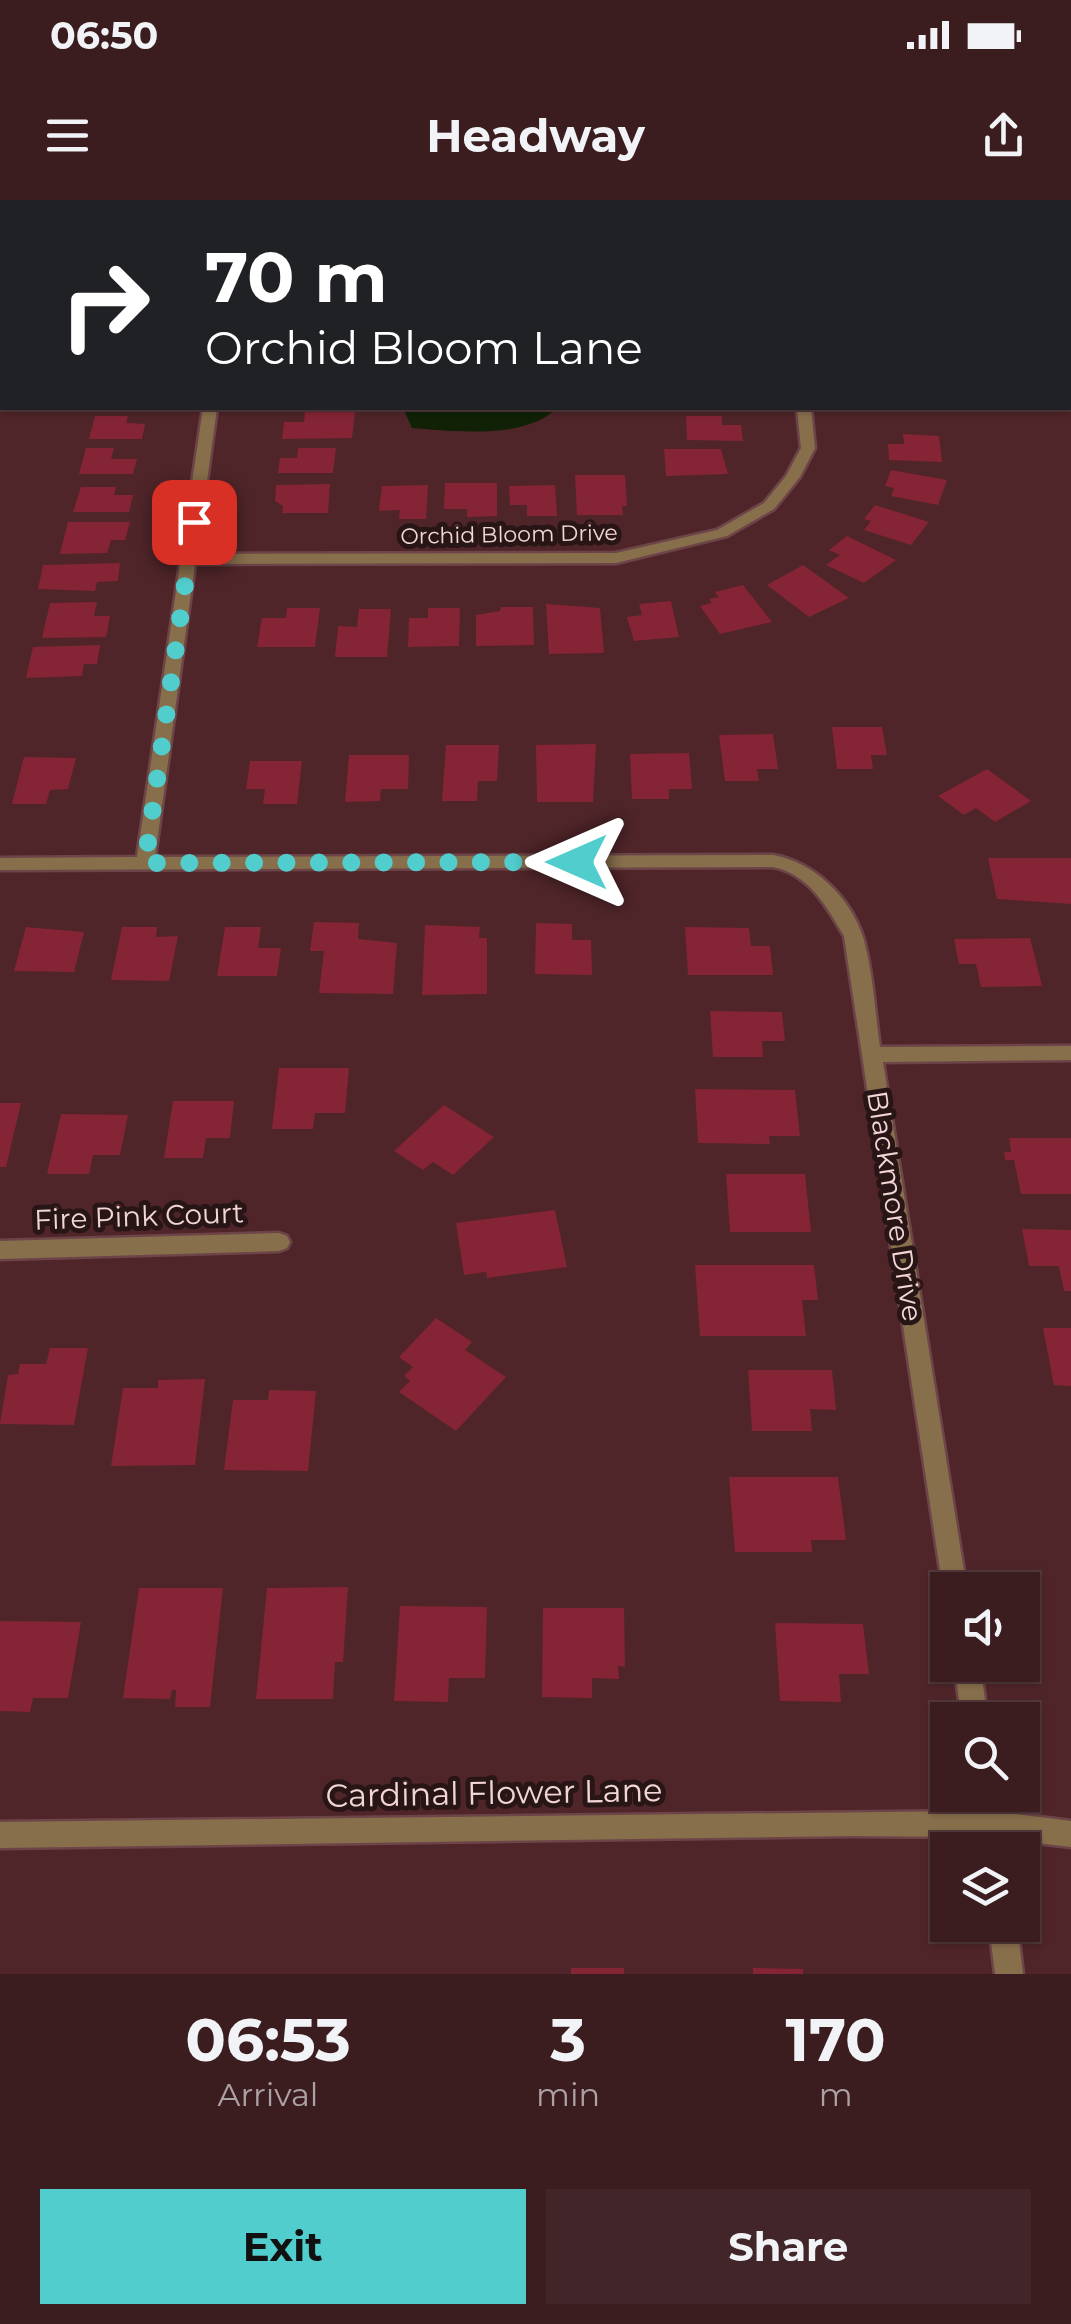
<!DOCTYPE html>
<html lang="en">
<head>
<meta charset="utf-8">
<style>
  :root { --surface:#3b1c1f; --page:#422528; --text:#f1f3f6; --muted:#aca1a4; --line:#543a3d; --accent:#52cdcd }
  body { margin:0; font-family:Montserrat,sans-serif; background:var(--page); color:var(--text); height:100vh; display:flex; flex-direction:column; font-size:38px; white-space:nowrap }
  * { box-sizing:border-box; margin:0 }
  p { font-size:32px; color:var(--muted) }
  .icon { flex:none; width:55px; height:55px; fill:none; stroke:currentColor; stroke-width:2; stroke-linecap:round; stroke-linejoin:round }
  .map { position:relative; height:1774px; overflow:hidden }
  .panel { display:flex; flex-direction:column; background:var(--surface); flex:1 }
  .panel>* { flex:none }
  .guide { position:absolute; left:0px; top:0px; width:1072px; height:210px; box-shadow:0 2px 8px #0004,0 0 0 2px var(--line); background:#202124; color:#fff; overflow:hidden }
  .buttons { position:absolute; left:930px; top:1372px; display:grid; gap:20px }
  .buttons a { display:grid; place-items:center; width:110px; height:110px; border-radius:0px; background:var(--surface); box-shadow:0 2px 8px #0004,0 0 0 2px var(--line); font-size:50px }
  .pin { position:absolute; display:grid; place-items:center; width:85px; height:85px; color:#fff; margin:-42px; border-radius:20px; box-shadow:0 5px 15px #0006 }
  .me { position:absolute; width:110px; margin:-55px; rotate:270deg; stroke-linejoin:round; filter:drop-shadow(0 0 8px #0008) }
  .turn { display:flex; align-items:center; gap:35px; height:210px; padding:0 40px; font-size:45px }
  .turn .icon { width:130px; height:130px; stroke-width:2.5 }
  .turn b { display:block; font-size:70px; line-height:85px }
  .eta { display:flex; justify-content:space-evenly; align-items:center; height:170px; text-align:center }
  .eta b { font-size:60px; font-weight:700; line-height:70px }
  .action { display:flex; gap:20px; margin-top:auto; padding:20px 40px }
  .action a { flex:1; height:115px; border-radius:0px; background:var(--accent); color:#111; font-size:40px; font-weight:700; line-height:115px; text-align:center }
  .action a+a { background:var(--page); color:var(--text) }
  .status { display:flex; justify-content:space-between; align-items:center; height:70px; padding:0 50px; background:var(--surface); direction:ltr }
  .status svg { height:28px; fill:currentColor }
  header { display:flex; justify-content:space-between; align-items:center; height:130px; padding:0 40px; background:var(--surface); font-size:45px; font-weight:700 }
  .map>svg:first-child { display:block }
</style>
</head>
<body>
<div class="status"><b>06:50</b><svg viewBox="0 0 49 12"><path d="M0 12V9h3v3zM5 12V6h3v6zM10 12V3h3v9zM15 12V0h3v12zM26 1h20v11H26zM47 4h2v5h-2z"/></svg></div>
<header><svg class="icon" aria-label="menu" viewBox="0 0 24 24"><path d="M4 6h16M4 12h16M4 18h16"/></svg>Headway<svg class="icon" aria-label="share" viewBox="0 0 24 24"><path d="M12 15V3M7 8l5-5 5 5M5 13v7h14v-7"/></svg></header>
<div class="map">
<svg width="1071" height="1774" viewBox="0 0 1071 1774">
  <rect width="100%" height="100%" fill="#4f2529"/>
  <path fill="#102106" d="M 403,208 L 557,208 C 525,240 454,231 412,228 Z"/>
  <path fill="#852434" d="M 305,212 L 355,212 L 352,238 L 282,239 L 284,222 L 304,222 Z
    M 95,216 L 128,216 L 126,223 L 145,224 L 142,239 L 89,239 Z
    M 686,216 L 722,216 L 722,225 L 741,225 L 743,241 L 687,240 Z
    M 903,234 L 939,236 L 942,262 L 889,260 L 888,244 L 904,244 Z
    M 86,248 L 114,248 L 111,259 L 137,259 L 133,274 L 79,274 Z
    M 298,248 L 336,248 L 333,273 L 278,273 L 280,258 L 297,258 Z
    M 664,249 L 721,249 L 728,274 L 666,276 Z
    M 891,270 L 947,280 L 938,305 L 891,296 L 894,288 L 885,286 Z
    M 575,275 L 625,275 L 627,306 L 622,306 L 623,315 L 577,315 Z
    M 445,283 L 497,283 L 497,316 L 467,317 L 467,309 L 444,309 Z
    M 330,284 L 328,313 L 282,313 L 283,306 L 275,301 L 276,285 Z
    M 428,285 L 426,319 L 399,319 L 400,310 L 379,311 L 382,286 Z
    M 555,285 L 557,316 L 527,316 L 527,305 L 510,305 L 509,286 Z
    M 81,287 L 116,287 L 114,295 L 133,295 L 129,312 L 73,312 Z
    M 875,305 L 929,322 L 911,345 L 864,330 L 871,321 L 864,319 Z
    M 68,322 L 130,322 L 125,340 L 111,340 L 107,353 L 60,354 Z
    M 847,336 L 896,360 L 864,383 L 826,365 L 840,355 L 829,350 Z
    M 120,363 L 118,381 L 97,382 L 95,391 L 38,389 L 43,365 Z
    M 803,365 L 849,398 L 809,417 L 767,385 Z
    M 743,385 L 772,422 L 720,434 L 700,406 L 712,403 L 709,399 L 719,397 L 715,392 Z
    M 671,401 L 679,437 L 634,441 L 627,417 L 642,415 L 639,404 Z
    M 97,402 L 94,416 L 110,416 L 106,437 L 42,438 L 50,403 Z
    M 546,404 L 600,408 L 604,453 L 549,454 Z
    M 501,407 L 533,407 L 534,445 L 476,446 L 476,415 L 500,411 Z
    M 287,408 L 320,408 L 315,447 L 257,447 L 262,418 L 286,418 Z
    M 428,408 L 460,408 L 459,446 L 408,447 L 409,418 L 428,418 Z
    M 359,409 L 391,409 L 387,457 L 335,457 L 338,426 L 357,427 Z
    M 100,445 L 97,464 L 84,464 L 82,476 L 26,478 L 33,447 Z
    M 832,527 L 882,527 L 887,555 L 871,555 L 873,569 L 837,569 Z
    M 773,534 L 778,569 L 757,569 L 759,581 L 725,581 L 719,535 Z
    M 596,544 L 593,602 L 537,602 L 536,545 Z
    M 446,545 L 499,545 L 497,581 L 478,581 L 477,601 L 442,601 Z
    M 689,553 L 692,589 L 669,589 L 669,599 L 632,599 L 630,554 Z
    M 349,555 L 409,555 L 408,589 L 381,589 L 380,601 L 345,602 Z
    M 24,557 L 76,558 L 68,589 L 50,590 L 46,604 L 12,604 Z
    M 250,561 L 302,561 L 297,604 L 263,604 L 265,589 L 246,589 Z
    M 987,569 L 1031,601 L 995,622 L 976,608 L 964,615 L 938,596 Z
    M 988,658 L 1071,658 L 1071,704 L 997,699 Z
    M 314,722 L 359,723 L 358,739 L 397,743 L 393,794 L 319,793 L 324,751 L 310,751 Z
    M 536,723 L 572,724 L 572,740 L 591,740 L 592,775 L 535,774 Z
    M 425,725 L 480,727 L 479,738 L 487,738 L 487,794 L 422,795 Z
    M 26,727 L 84,732 L 74,772 L 14,771 Z
    M 122,727 L 157,727 L 156,737 L 178,736 L 169,781 L 111,780 Z
    M 225,727 L 261,727 L 258,748 L 281,748 L 277,776 L 217,776 Z
    M 685,727 L 749,728 L 751,746 L 770,746 L 773,775 L 688,775 Z
    M 1030,738 L 1042,786 L 981,787 L 976,764 L 959,764 L 954,739 Z
    M 710,811 L 782,812 L 785,841 L 762,841 L 763,857 L 713,857 Z
    M 279,868 L 349,868 L 345,913 L 315,913 L 313,929 L 272,929 Z
    M 695,889 L 795,890 L 800,936 L 769,936 L 770,944 L 698,943 Z
    M 173,901 L 234,901 L 230,938 L 206,938 L 203,958 L 164,958 Z
    M 0,903 L 21,903 L 6,967 L 0,967 Z
    M 444,905 L 494,937 L 453,975 L 433,962 L 423,970 L 394,951 Z
    M 61,914 L 128,915 L 120,955 L 93,955 L 89,974 L 47,974 Z
    M 1009,938 L 1071,938 L 1071,994 L 1021,994 L 1014,960 L 1005,960 L 1004,952 L 1011,952 Z
    M 726,974 L 805,974 L 811,1032 L 730,1032 Z
    M 555,1010 L 567,1067 L 487,1078 L 486,1072 L 464,1075 L 456,1023 Z
    M 1022,1029 L 1071,1030 L 1071,1091 L 1064,1091 L 1059,1066 L 1029,1066 Z
    M 695,1065 L 814,1065 L 818,1100 L 802,1100 L 806,1136 L 700,1136 Z
    M 436,1118 L 472,1142 L 465,1150 L 506,1177 L 456,1231 L 399,1192 L 410,1181 L 404,1176 L 413,1167 L 399,1157 Z
    M 1043,1128 L 1071,1128 L 1071,1186 L 1054,1185 Z
    M 50,1148 L 88,1148 L 74,1225 L 0,1224 L 8,1175 L 18,1174 L 20,1164 L 46,1164 Z
    M 748,1170 L 832,1170 L 836,1210 L 810,1209 L 812,1231 L 752,1231 Z
    M 205,1179 L 195,1265 L 111,1266 L 123,1188 L 158,1188 L 158,1180 Z
    M 269,1190 L 316,1191 L 308,1271 L 224,1270 L 233,1200 L 268,1200 Z
    M 729,1277 L 838,1277 L 846,1340 L 811,1340 L 812,1352 L 735,1352 Z
    M 348,1387 L 343,1462 L 335,1462 L 333,1499 L 256,1499 L 267,1388 Z
    M 139,1388 L 223,1388 L 210,1507 L 175,1507 L 176,1490 L 172,1490 L 170,1499 L 123,1498 Z
    M 400,1406 L 487,1407 L 485,1478 L 449,1478 L 448,1502 L 394,1501 Z
    M 543,1408 L 624,1408 L 625,1467 L 618,1466 L 619,1479 L 592,1478 L 592,1498 L 542,1497 Z
    M 0,1421 L 81,1422 L 68,1498 L 33,1498 L 30,1512 L 0,1511 Z
    M 775,1423 L 863,1424 L 869,1474 L 839,1474 L 841,1502 L 780,1501 Z
    M 571,1768 L 624,1768 L 624,1774 L 571,1774 Z
    M 753,1768 L 803,1769 L 803,1774 L 753,1774 Z"/>
  <g fill="none" stroke-linecap="round" stroke-linejoin="round">
    <g stroke="#6d4548" stroke-width="5">
      <path id="minor" d="M 769,0 L 781,0 L 781,2 L 769,2 Z
        M 1070,195 L 1071,195 L 1071,204 L 1070,204 Z
        M 203,208 L 217,208 L 197,354 L 616,353 L 717,330 L 764,303 L 786,276 L 801,248 L 797,208 L 811,208 L 815,248 L 800,277 L 774,309 L 727,336 L 616,363 L 195,364 L 155,657 L 773,655 C 814,662 850,697 863,737 C 873,771 875,812 880,847 L 1071,846 L 1071,860 L 883,862 L 967,1390 L 948,1390 L 948,1399 L 943,1390 L 844,736 C 827,707 809,674 773,667 L 0,670 L 0,658 L 137,657 Z
        M 279,1033 L 287,1036 L 290,1042 L 287,1048 L 279,1051 L 0,1059 L 0,1041 Z
        M 954,1465 L 980,1465 L 988,1520 L 962,1520 Z
        M 972,1595 L 998,1595 L 1000,1612 L 1071,1621 L 1071,1647 L 1004,1639 L 1005,1650 L 979,1650 L 977,1637 L 851,1636 L 0,1648 L 0,1622 L 974,1611 Z
        M 989,1725 L 1017,1725 L 1023,1774 L 995,1774 Z"/>
    </g>
    <use href="#minor" fill="#886f4c" fill-rule="evenodd"/>
  </g>
  <g fill="none" stroke-linecap="round" stroke-linejoin="round">
    <path stroke="#52cdcd" stroke-width="18" stroke-dasharray="0 32.4" d="M 194,322 L 145,663 L 577,662"/>
  </g>
  <g text-anchor="middle" stroke-width="10" stroke-linejoin="round" paint-order="stroke">
    <g font-size="22" fill="#f3d6d7" stroke="#281516">
      <text transform="translate(509 334) rotate(-1)" y="8">Orchid Bloom Drive</text>
    </g>
    <g font-size="28" fill="#f3d6d7" stroke="#281516">
      <text transform="translate(895 1006) rotate(81)" y="10">Blackmore Drive</text>
      <text transform="translate(139 1016) rotate(-2)" y="10">Fire Pink Court</text>
    </g>
    <g font-size="32" fill="#f3d6d7" stroke="#281516">
      <text transform="translate(494 1593) rotate(-1)" y="11">Cardinal Flower Lane</text>
    </g>
  </g>
</svg>
<div class="buttons">
<a><svg class="icon" aria-label="sound" viewBox="0 0 24 24"><path d="M4 9h4l5-4v14l-5-4H4zM17 9q2 3 0 6"/></svg></a>
<a><svg class="icon" aria-label="search" viewBox="0 0 24 24"><circle cx="10" cy="10" r="6"/><path d="M15 15l6 6"/></svg></a>
<a><svg class="icon" aria-label="layers" viewBox="0 0 24 24"><path d="M12 4l9 5-9 5-9-5zM3 14l9 5 9-5"/></svg></a>
</div>
<div class="pin" style="left:194px;top:322px;background:#d93025"><svg class="icon" aria-label="arrive" viewBox="0 0 24 24"><path d="M6 21V4h12l-3 4 3 4H6"/></svg></div>
<svg class="me" style="left:577px;top:662px" viewBox="-20 -20 40 40"><path d="M0-17L14 15 0 8-14 15z" fill="#52cdcd" stroke="#fff" stroke-width="4"/></svg>
<div class="guide">
<div class="turn"><svg class="icon" aria-label="right" viewBox="0 0 24 24"><path d="M7 20v-9h11M14 6l5 5-5 5"/></svg><div><b>70 m</b>Orchid Bloom Lane</div></div>
</div>
</div>
<section class="panel">
<div class="eta">
<div><b>06:53</b><p>Arrival</p></div>
<div><b>3</b><p>min</p></div>
<div><b>170</b><p>m</p></div>
</div>
<div class="action"><a>Exit</a><a>Share</a></div>
</section>
</body>
</html>
